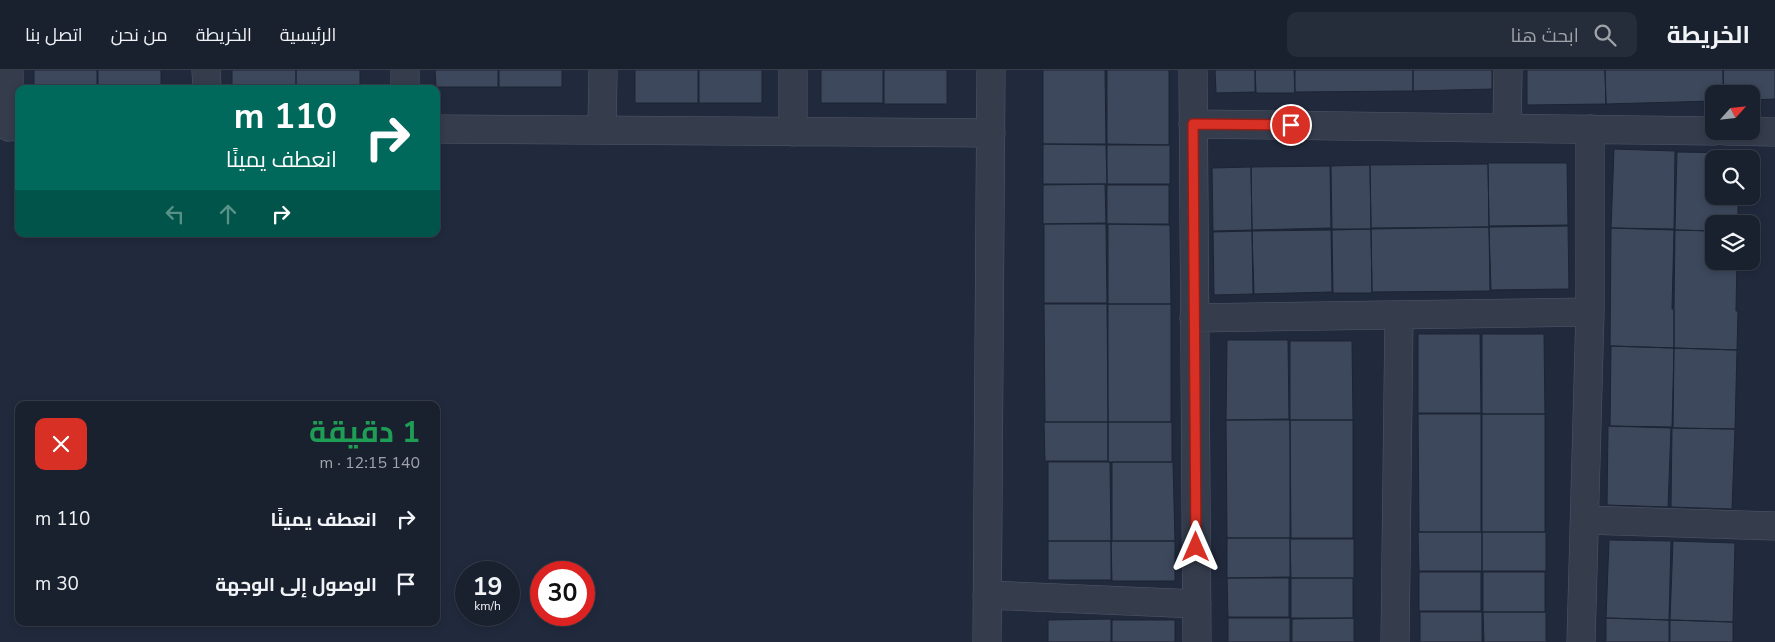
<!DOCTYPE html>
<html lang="ar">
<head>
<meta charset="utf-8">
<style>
  :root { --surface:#19202e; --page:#262d3a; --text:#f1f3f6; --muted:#9fa3aa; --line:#373e4a }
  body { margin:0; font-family:"Nunito Sans",Cairo,sans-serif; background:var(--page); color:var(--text); direction:rtl; height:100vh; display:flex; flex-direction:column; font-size:19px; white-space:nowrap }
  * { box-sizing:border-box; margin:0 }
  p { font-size:16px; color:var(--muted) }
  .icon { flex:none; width:28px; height:28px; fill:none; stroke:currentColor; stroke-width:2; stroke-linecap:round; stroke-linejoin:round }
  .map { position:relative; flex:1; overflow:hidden; direction:ltr }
  .sheet { position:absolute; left:15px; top:331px; width:425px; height:225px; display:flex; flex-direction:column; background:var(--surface); border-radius:10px; box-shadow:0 2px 8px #0003,0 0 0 1px var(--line); direction:rtl }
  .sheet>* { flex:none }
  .hud { position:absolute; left:15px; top:15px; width:425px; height:152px; border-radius:10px; box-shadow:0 2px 8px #0003,0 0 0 1px var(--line); direction:rtl; background:#00695c; color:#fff; overflow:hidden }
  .needle { width:32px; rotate:63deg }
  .buttons { position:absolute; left:1705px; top:15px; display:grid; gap:10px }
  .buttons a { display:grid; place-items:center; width:55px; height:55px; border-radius:10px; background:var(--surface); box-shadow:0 2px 8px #0003,0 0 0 1px var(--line); font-size:25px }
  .speed { position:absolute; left:455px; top:491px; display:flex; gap:10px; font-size:25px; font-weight:700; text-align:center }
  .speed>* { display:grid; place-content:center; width:65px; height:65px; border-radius:50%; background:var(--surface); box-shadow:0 2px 8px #0003,0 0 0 1px var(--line); line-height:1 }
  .speed small { font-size:12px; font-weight:400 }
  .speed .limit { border:8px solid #d22; background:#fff; color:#111 }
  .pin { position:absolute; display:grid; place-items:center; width:42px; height:42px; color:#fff; margin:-21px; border:2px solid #fff; border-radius:50%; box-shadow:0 1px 5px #0007 }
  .me { position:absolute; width:55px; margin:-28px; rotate:0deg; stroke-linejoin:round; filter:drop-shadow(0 0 4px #0008) }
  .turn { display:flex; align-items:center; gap:18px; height:105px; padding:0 20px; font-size:22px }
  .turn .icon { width:65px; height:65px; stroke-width:2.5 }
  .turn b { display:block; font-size:35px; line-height:42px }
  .lanes { display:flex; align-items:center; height:48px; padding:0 20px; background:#0003; justify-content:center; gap:25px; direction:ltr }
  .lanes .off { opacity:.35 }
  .round { display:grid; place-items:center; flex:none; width:52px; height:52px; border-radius:10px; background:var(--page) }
  .headline { display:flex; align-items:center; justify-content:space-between; height:85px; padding:0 20px }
  h1 { font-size:30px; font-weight:700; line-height:38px; color:#1e9e55 }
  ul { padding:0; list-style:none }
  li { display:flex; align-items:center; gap:15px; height:65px; padding:0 20px }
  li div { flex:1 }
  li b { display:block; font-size:19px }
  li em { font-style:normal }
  header { display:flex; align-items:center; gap:30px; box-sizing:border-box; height:70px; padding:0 25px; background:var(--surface); border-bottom:1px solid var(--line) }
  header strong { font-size:24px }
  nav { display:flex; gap:28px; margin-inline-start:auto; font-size:18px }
  .search { width:350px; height:45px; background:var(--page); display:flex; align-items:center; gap:12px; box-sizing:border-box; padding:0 18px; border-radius:10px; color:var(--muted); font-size:19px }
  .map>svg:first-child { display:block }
</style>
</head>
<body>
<header>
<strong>الخريطة</strong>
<div class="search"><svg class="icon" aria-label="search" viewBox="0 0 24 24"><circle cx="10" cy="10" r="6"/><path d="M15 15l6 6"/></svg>ابحث هنا</div>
<nav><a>الرئيسية</a><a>الخريطة</a><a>من نحن</a><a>اتصل بنا</a></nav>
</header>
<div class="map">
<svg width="1775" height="572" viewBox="0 0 1775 572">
  <rect width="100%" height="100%" fill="#212a3d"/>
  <path fill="#3d485d" stroke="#1c2434" d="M 34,0 L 97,0 L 97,19 L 34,19 Z
    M 98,0 L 161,0 L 161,19 L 98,19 Z
    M 232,0 L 296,0 L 296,19 L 232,19 Z
    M 296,0 L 360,0 L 360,19 L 296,19 Z
    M 435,0 L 498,0 L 498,17 L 436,17 Z
    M 499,0 L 562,0 L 562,17 L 499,17 Z
    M 635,0 L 698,0 L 698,33 L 635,33 Z
    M 699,0 L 762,0 L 762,33 L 699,33 Z
    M 821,0 L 883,0 L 883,33 L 821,33 Z
    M 884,0 L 947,0 L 947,34 L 884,34 Z
    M 1043,0 L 1105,0 L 1106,74 L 1043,74 Z
    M 1107,0 L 1169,0 L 1169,75 L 1107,74 Z
    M 1215,0 L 1255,0 L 1255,22 L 1216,23 Z
    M 1255,0 L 1294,0 L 1295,23 L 1256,23 Z
    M 1295,0 L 1413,0 L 1413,21 L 1295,22 Z
    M 1413,0 L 1492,0 L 1492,19 L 1413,21 Z
    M 1527,0 L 1605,0 L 1606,34 L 1527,35 Z
    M 1605,0 L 1723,0 L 1723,24 L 1714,24 L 1714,31 L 1606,34 Z
    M 1723,0 L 1775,0 L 1775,29 L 1751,30 L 1751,24 L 1724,24 Z
    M 1043,74 L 1106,75 L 1107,114 L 1043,114 Z
    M 1107,75 L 1170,75 L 1170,114 L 1107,114 Z
    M 1614,79 L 1675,81 L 1674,159 L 1611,158 Z
    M 1677,82 L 1739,83 L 1739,89 L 1714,89 L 1714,126 L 1738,126 L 1738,154 L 1714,154 L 1714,161 L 1675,160 Z
    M 1488,93 L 1567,93 L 1568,155 L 1489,156 Z
    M 1488,94 L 1489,157 L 1371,158 L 1370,95 Z
    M 1370,95 L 1371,159 L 1332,159 L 1331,96 Z
    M 1330,96 L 1331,158 L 1252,160 L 1251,97 Z
    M 1251,97 L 1252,160 L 1213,161 L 1212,98 Z
    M 1105,114 L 1106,153 L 1043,154 L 1043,115 Z
    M 1107,115 L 1169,115 L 1169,154 L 1107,154 Z
    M 1044,154 L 1106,154 L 1107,233 L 1044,233 Z
    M 1108,154 L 1170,155 L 1171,234 L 1108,234 Z
    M 1568,156 L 1569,219 L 1491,220 L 1489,157 Z
    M 1489,157 L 1490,221 L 1372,222 L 1371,159 Z
    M 1611,158 L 1674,160 L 1672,239 L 1674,239 L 1675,160 L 1714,161 L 1714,191 L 1737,191 L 1736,241 L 1738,241 L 1737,280 L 1674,278 L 1674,239 L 1674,278 L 1610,276 Z
    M 1371,159 L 1372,223 L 1333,223 L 1332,160 Z
    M 1331,160 L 1332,222 L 1254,224 L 1252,161 Z
    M 1252,161 L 1253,224 L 1214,225 L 1213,162 Z
    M 1044,234 L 1107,234 L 1108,352 L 1045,352 Z
    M 1108,234 L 1171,234 L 1171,352 L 1108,352 Z
    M 1418,264 L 1480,264 L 1481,343 L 1418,343 Z
    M 1482,264 L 1544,264 L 1545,344 L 1482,344 Z
    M 1227,270 L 1288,270 L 1289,349 L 1226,350 Z
    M 1290,271 L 1352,271 L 1353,350 L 1290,350 Z
    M 1611,276 L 1674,278 L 1672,357 L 1610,356 Z
    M 1674,278 L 1737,280 L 1735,359 L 1673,358 Z
    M 1418,344 L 1481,344 L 1481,462 L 1419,462 Z
    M 1482,344 L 1545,344 L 1545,462 L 1482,462 Z
    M 1226,350 L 1290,350 L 1290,468 L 1227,468 Z
    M 1290,350 L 1353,350 L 1353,468 L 1291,468 Z
    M 1044,352 L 1108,352 L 1108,391 L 1045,391 Z
    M 1108,352 L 1172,352 L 1172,392 L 1108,392 Z
    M 1608,356 L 1671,358 L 1668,437 L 1607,435 Z
    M 1672,358 L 1735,359 L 1732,439 L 1671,437 Z
    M 1048,392 L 1110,392 L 1111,471 L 1048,471 Z
    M 1112,392 L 1173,392 L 1175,471 L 1112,471 Z
    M 1418,462 L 1482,462 L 1482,501 L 1419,501 Z
    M 1482,462 L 1546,462 L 1546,501 L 1482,501 Z
    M 1227,468 L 1290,468 L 1290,507 L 1227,508 Z
    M 1290,469 L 1354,469 L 1354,508 L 1291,508 Z
    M 1609,470 L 1671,471 L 1669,550 L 1606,548 Z
    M 1048,471 L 1111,471 L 1111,510 L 1048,510 Z
    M 1111,471 L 1175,471 L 1175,511 L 1112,511 Z
    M 1673,471 L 1735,473 L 1733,552 L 1670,550 Z
    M 1419,502 L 1481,502 L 1481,541 L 1419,541 Z
    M 1483,502 L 1545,502 L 1545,542 L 1483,542 Z
    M 1227,508 L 1289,508 L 1289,547 L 1228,547 Z
    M 1291,508 L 1353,508 L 1353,548 L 1291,548 Z
    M 1420,542 L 1482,542 L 1482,572 L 1420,572 Z
    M 1483,542 L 1546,542 L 1546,572 L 1484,572 Z
    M 1228,548 L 1290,548 L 1290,572 L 1228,572 Z
    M 1354,548 L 1354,572 L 1292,572 L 1292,549 Z
    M 1606,548 L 1669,550 L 1669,572 L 1606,572 Z
    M 1111,549 L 1111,572 L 1048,572 L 1048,550 Z
    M 1112,550 L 1175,550 L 1175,572 L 1112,572 Z
    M 1670,550 L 1733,552 L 1733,572 L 1670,572 Z"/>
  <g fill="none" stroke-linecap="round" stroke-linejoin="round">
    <g stroke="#505768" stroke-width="29">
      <path id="minor" d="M 9,0 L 9,57
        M 206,0 L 207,19
        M 793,0 L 793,62
        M 1193,0 L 1197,572
        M 405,19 L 405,0
        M 1193,54 L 1714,61
        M 1507,58 L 1508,0
        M 436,59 L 991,63
        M 1590,59 L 1590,242
        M 602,60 L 603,0
        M 1725,61 L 1775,62
        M 1194,248 L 1590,242 L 1581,572
        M 1585,450 L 1775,456
        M 987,525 L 1197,534
        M 987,572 L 991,0
        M 1395,572 L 1399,245"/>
    </g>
    <use href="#minor" stroke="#353d4d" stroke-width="28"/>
  </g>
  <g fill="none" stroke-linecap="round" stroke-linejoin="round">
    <g stroke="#8d1f18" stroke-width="12">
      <path id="route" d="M 1196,477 L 1193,54 L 1291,55"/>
    </g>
    <use href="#route" stroke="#d93025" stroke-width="9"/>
  </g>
</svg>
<div class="buttons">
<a><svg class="needle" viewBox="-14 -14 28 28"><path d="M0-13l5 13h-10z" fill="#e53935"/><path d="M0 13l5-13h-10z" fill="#9fa3aa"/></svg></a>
<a><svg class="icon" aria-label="search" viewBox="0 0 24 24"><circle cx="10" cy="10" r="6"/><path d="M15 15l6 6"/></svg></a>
<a><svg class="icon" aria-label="layers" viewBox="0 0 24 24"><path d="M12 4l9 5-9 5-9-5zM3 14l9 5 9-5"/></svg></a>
</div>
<div class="speed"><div>19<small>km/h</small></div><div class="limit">30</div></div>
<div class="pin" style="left:1291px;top:55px;background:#d93025"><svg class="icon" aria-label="arrive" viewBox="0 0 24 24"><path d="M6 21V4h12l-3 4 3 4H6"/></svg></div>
<svg class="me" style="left:1196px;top:477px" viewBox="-20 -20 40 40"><path d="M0-17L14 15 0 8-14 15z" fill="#d93025" stroke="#fff" stroke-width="4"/></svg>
<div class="hud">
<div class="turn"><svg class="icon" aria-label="right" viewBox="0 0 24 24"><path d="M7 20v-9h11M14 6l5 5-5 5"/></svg><div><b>110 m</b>انعطف يمينًا</div></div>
<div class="lanes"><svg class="icon off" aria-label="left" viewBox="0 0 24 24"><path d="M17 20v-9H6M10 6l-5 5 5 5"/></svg><svg class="icon off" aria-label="ahead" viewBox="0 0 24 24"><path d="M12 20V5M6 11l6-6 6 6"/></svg><svg class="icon" aria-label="right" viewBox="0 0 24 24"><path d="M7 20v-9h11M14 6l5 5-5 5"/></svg></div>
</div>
<section class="sheet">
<div class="headline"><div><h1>1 دقيقة</h1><p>140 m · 12:15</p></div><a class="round" style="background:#d93025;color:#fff"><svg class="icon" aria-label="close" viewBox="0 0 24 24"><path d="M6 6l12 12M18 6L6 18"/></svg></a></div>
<ul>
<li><svg class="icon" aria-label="right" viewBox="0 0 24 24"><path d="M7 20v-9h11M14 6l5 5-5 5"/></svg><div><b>انعطف يمينًا</b></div><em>110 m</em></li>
<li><svg class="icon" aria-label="arrive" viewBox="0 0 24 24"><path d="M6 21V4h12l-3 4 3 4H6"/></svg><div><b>الوصول إلى الوجهة</b></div><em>30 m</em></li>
</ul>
</section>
</div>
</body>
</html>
